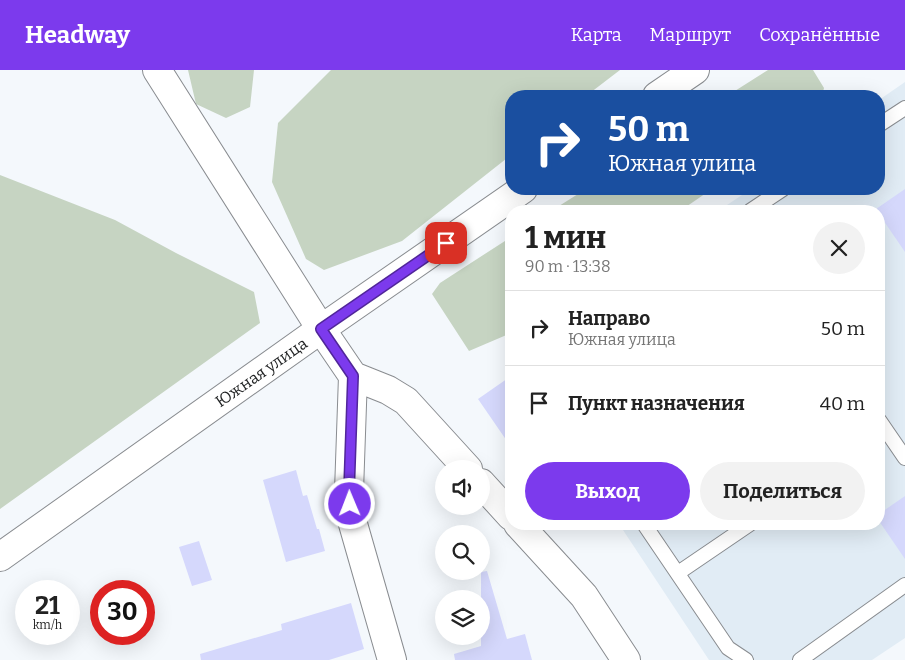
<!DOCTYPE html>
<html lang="ru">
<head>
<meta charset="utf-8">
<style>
  :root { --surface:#fff; --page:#f2f2f2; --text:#222; --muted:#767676; --line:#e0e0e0; --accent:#7c3aed }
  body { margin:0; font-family:Bitter,serif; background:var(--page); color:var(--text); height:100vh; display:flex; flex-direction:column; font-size:19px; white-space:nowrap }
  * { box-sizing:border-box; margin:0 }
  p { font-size:16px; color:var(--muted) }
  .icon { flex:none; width:28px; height:28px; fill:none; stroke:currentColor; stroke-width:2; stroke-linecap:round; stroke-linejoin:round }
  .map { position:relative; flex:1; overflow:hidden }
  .drawer { position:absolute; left:505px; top:135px; width:380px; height:325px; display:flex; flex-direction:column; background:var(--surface); border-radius:20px; box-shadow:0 5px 20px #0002 }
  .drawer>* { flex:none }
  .banner { position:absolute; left:505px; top:20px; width:380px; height:105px; border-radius:20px; box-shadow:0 5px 20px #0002; background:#1a4fa0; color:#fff; overflow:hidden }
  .controls { position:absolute; left:435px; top:390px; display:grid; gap:10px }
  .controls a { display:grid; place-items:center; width:55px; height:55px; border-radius:50%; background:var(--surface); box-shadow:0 5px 20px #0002; font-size:25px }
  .speed { position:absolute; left:15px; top:510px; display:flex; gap:10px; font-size:25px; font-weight:700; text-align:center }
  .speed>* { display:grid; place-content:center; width:65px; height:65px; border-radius:50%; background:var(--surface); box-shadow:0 5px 20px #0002; line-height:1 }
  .speed small { font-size:12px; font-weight:400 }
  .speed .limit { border:8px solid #d22; background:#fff; color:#111 }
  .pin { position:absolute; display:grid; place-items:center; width:42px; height:42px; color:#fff; margin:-21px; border-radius:10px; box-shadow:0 2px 8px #0006 }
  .me { position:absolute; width:55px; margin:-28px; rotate:359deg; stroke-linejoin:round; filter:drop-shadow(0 0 4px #0008) }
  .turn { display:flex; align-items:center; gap:18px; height:105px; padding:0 20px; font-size:22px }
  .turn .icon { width:65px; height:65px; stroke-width:2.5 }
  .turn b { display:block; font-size:35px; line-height:42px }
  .round { display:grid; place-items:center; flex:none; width:52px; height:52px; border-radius:26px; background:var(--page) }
  .summary { display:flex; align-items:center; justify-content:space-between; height:85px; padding:0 20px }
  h1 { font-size:30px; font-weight:700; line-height:38px }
  .action { display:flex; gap:10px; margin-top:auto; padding:10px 20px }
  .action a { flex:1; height:58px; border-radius:30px; background:var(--accent); color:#fff; font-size:20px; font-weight:700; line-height:58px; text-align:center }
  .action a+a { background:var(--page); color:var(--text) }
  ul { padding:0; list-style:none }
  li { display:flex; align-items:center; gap:15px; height:75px; padding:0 20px; border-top:1px solid var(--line) }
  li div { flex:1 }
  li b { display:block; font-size:19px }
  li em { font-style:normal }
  header { display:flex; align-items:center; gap:30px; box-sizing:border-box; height:70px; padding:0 25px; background:var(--accent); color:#fff }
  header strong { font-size:24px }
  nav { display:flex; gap:28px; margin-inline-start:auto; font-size:18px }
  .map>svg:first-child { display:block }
</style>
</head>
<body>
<header>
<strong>Headway</strong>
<nav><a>Карта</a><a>Маршрут</a><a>Сохранённые</a></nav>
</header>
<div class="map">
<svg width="905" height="590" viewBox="0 0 905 590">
  <rect width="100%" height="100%" fill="#f4f8fc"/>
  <path fill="#e1ecf5" d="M 905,12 L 905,568 L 872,590 L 709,590 L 619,454 L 879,454 L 879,141 L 718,141 L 751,119 L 879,119 L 879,30 Z"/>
  <path fill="#c6d4c2" d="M 188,0 L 254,0 L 250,37 L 226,48 L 196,34 Z
    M 331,0 L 620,0 L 586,26 L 511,26 L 511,85 L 402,171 L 324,200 L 306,189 L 272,112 L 278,53 Z
    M 768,0 L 813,0 L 824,18 L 822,26 L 727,26 Z
    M 0,105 L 115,150 L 176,183 L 254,222 L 260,253 L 0,439 Z
    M 586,119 L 712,119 L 680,141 L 551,141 Z
    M 511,167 L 511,263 L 469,281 L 432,224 L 440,213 Z"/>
  <path fill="#d5d8fc" d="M 905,119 L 905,182 L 879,144 L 879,141 L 876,139 Z
    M 511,306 L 511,377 L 478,329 Z
    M 296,400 L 303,426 L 307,425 L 317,459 L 319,459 L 325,481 L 286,492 L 263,410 Z
    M 905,426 L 905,489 L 879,451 L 879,444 Z
    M 199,471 L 212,510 L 192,516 L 179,477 Z
    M 487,501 L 507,569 L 525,564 L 532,590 L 455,590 L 454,584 L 481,576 L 481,502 Z
    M 351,533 L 364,579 L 329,590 L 201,590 L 200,584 L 282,560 L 281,554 Z"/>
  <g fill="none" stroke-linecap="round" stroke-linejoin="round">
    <g stroke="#898c90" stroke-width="16">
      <path id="lane" d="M 879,55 L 905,38
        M 750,141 L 783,119
        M 879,350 L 905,388
        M 644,454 L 728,578 L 746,590
        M 678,503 L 750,454
        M 800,590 L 905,515"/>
    </g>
    <g stroke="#898c90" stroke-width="30">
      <path id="street" d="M 157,0 L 321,259 L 353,306 L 388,320 L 406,331 L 468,399
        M 353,306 L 349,421 L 351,447 L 392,590
        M 481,413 L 511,446
        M 518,454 L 584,526 L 626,590"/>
    </g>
    <g stroke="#898c90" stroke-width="30">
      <path id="secondary" d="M 657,26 L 695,0
        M 0,487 L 321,259 L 523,119"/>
    </g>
    <use href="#lane" stroke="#fff" stroke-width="14"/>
    <use href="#street" stroke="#fff" stroke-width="28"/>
    <use href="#secondary" stroke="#fff" stroke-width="28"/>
  </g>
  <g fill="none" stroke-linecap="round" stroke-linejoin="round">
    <g stroke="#51269a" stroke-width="12">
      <path id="route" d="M 350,434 L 349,421 L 353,306 L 321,259 L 446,173"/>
    </g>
    <use href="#route" stroke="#7c3aed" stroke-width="9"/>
  </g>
  <g text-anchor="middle" stroke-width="4" stroke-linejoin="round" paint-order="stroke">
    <g font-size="16" fill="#1f2122" stroke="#fff">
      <text transform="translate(261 302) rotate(-35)" y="6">Южная улица</text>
    </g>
  </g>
</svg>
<div class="controls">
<a><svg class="icon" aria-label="sound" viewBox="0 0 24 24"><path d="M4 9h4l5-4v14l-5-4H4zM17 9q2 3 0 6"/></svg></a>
<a><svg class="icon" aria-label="search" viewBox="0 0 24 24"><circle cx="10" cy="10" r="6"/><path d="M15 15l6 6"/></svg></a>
<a><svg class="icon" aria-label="layers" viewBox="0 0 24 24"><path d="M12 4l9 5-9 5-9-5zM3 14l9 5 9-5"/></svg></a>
</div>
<div class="speed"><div>21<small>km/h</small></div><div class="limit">30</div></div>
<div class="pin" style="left:446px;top:173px;background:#d93025"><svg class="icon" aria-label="arrive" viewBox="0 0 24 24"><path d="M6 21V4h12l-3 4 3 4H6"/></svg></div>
<svg class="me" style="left:350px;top:434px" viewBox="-20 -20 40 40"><circle r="17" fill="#7c3aed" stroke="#fff" stroke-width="3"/><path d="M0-11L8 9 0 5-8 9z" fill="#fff"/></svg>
<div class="banner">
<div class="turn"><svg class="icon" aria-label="right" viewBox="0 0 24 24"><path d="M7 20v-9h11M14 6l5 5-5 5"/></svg><div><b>50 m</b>Южная улица</div></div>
</div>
<section class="drawer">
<div class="summary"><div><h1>1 мин</h1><p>90 m · 13:38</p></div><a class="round"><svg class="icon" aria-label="close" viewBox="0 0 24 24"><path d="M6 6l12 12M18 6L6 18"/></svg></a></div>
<ul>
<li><svg class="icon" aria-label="right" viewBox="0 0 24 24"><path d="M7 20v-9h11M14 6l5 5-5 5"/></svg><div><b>Направо</b><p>Южная улица</p></div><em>50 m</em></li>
<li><svg class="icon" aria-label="arrive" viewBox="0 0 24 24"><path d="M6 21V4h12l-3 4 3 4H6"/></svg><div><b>Пункт назначения</b></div><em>40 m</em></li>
</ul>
<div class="action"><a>Выход</a><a>Поделиться</a></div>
</section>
</div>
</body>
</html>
